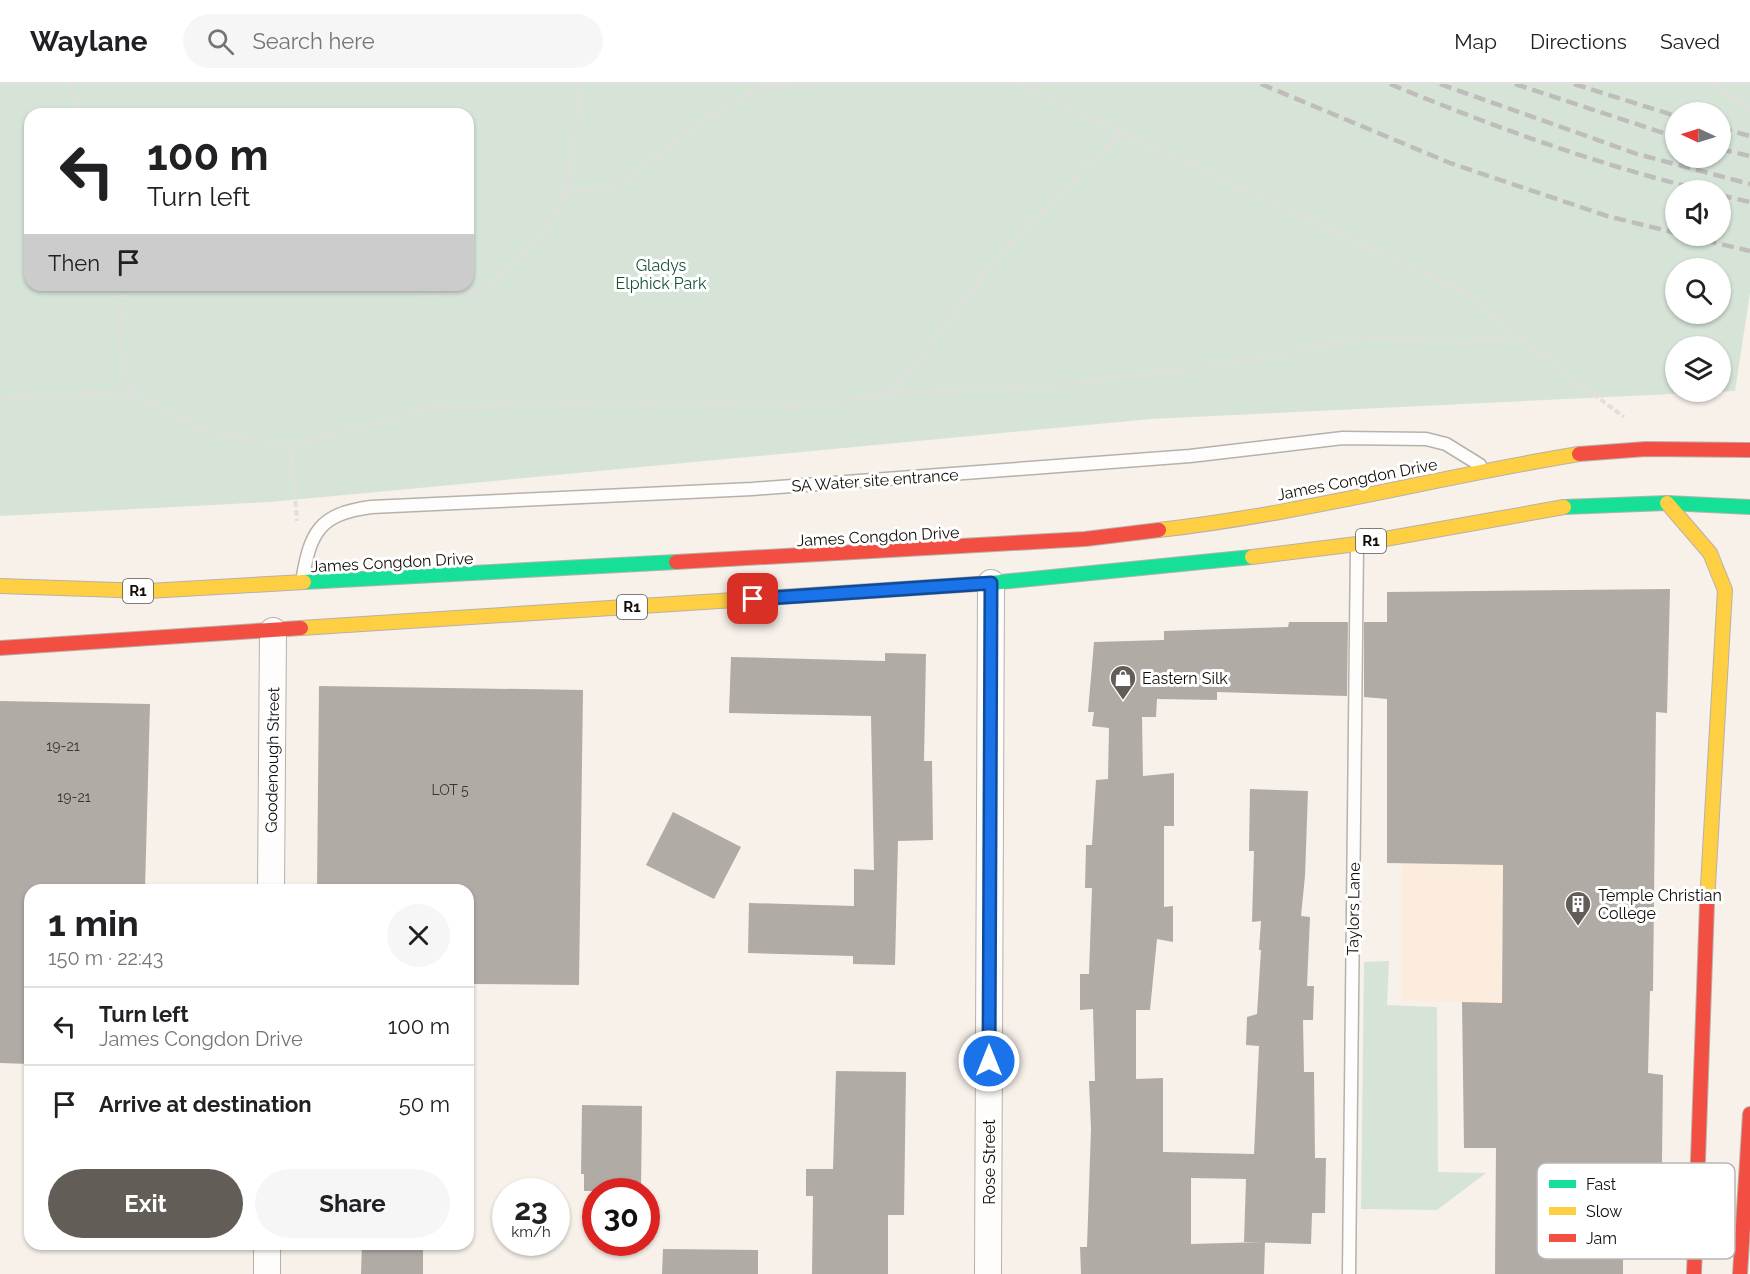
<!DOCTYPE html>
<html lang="en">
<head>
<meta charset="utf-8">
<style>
  :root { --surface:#fff; --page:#f6f6f6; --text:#202124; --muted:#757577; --line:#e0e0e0; --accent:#625d57 }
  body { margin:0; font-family:Raleway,sans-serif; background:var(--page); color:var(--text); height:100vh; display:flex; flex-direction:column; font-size:22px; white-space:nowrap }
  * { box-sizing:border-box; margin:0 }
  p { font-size:20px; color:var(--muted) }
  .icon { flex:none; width:33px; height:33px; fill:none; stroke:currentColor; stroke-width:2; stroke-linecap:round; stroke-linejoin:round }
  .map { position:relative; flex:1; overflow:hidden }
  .details { position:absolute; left:24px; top:800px; width:450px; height:366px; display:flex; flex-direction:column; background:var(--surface); border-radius:18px; box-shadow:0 2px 4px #0004 }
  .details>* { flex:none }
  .top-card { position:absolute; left:24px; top:24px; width:450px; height:183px; border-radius:18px; box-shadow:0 2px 4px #0004; background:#fff; color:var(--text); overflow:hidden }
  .needle { width:39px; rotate:274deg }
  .fabs { position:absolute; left:1665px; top:18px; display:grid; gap:12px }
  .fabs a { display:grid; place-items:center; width:66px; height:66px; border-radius:50%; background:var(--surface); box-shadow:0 2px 4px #0004; font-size:30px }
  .speed { position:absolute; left:492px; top:1094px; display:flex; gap:12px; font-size:30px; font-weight:700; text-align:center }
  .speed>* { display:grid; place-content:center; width:78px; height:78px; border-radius:50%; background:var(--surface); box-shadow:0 2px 4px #0004; line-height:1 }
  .speed small { font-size:15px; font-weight:400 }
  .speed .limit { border:9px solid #d22; background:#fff; color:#111 }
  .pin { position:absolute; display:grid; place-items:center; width:51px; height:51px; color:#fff; margin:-26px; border-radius:12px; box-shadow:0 3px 9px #0006 }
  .me { position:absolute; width:66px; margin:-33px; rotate:0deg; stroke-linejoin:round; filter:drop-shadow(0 0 4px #0008) }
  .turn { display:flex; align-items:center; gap:21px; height:126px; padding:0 24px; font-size:27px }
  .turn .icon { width:78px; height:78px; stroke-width:2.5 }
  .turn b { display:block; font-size:42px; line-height:51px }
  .then { display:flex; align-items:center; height:57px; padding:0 24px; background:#0003; gap:12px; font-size:22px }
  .round { display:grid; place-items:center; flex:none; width:63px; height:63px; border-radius:32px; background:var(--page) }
  .headline { display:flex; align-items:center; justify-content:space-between; height:102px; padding:0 24px }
  h1 { font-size:36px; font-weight:700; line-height:45px }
  .primary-button { display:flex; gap:12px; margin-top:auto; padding:12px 24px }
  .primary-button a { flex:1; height:69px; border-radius:36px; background:var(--accent); color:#fff; font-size:24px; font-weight:700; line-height:69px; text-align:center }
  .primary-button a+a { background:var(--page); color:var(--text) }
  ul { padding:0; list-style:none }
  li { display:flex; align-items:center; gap:18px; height:78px; padding:0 24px; border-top:2px solid var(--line) }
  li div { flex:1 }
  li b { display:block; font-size:22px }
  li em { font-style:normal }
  header { display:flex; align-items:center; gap:36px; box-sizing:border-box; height:84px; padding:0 30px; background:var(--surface); border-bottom:2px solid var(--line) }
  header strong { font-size:28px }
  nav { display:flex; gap:33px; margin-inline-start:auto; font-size:21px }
  .search { width:420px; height:54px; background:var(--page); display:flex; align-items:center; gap:15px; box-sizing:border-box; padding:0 21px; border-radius:33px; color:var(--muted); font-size:22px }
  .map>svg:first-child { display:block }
</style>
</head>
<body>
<header>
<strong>Waylane</strong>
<div class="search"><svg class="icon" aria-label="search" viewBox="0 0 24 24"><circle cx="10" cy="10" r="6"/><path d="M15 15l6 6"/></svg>Search here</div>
<nav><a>Map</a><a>Directions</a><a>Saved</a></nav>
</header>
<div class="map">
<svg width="1750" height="1190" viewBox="0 0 1750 1190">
  <rect width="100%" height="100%" fill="#f8f1ea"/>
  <path fill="#fcecdd" d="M 1402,780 L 1503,781 L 1502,919 L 1401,917 Z"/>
  <path fill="#d6e4d7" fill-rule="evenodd" d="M 0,0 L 1750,0 L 1750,209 L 1735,307 L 1151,335 L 270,418 L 0,432 ZM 1676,28 L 1720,28 L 1720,74 L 1676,74 ZM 30,30 L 468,30 L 468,201 L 30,201 ZM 1676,106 L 1720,106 L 1720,152 L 1676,152 ZM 1676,184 L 1720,184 L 1720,230 L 1676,230 ZM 1676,262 L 1720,262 L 1720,308 L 1676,308 Z
    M 1389,877 L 1387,921 L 1437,923 L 1438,1088 L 1486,1089 L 1437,1126 L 1361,1125 L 1364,878 Z"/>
  <path fill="#b1aba5" d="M 1670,505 L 1667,629 L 1656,628 L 1653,907 L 1650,907 L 1648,989 L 1663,991 L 1661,1160 L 1623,1160 L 1623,1190 L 1495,1190 L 1496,1064 L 1464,1064 L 1462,918 L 1502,919 L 1503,781 L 1387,779 L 1387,615 L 1364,613 L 1364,538 L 1387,538 L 1387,508 Z
    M 1289,538 L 1348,538 L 1347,612 L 1217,608 L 1217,616 L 1157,615 L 1156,633 L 1142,633 L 1143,692 L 1174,689 L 1174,742 L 1164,742 L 1164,823 L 1173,822 L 1173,858 L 1157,855 L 1150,926 L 1136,926 L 1136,995 L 1163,994 L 1163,1068 L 1254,1070 L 1259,962 L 1246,961 L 1247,933 L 1257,930 L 1261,866 L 1259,866 L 1261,837 L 1252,838 L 1254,767 L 1249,767 L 1250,705 L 1308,707 L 1305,792 L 1301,832 L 1310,833 L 1307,902 L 1314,902 L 1313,936 L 1303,936 L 1304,988 L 1314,988 L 1315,1074 L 1326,1074 L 1325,1129 L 1312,1129 L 1311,1160 L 1244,1158 L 1246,1095 L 1191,1094 L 1191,1160 L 1265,1158 L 1264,1190 L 1081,1190 L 1080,1163 L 1087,1163 L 1091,1045 L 1089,997 L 1095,997 L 1093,925 L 1080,926 L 1080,890 L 1089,890 L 1092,804 L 1085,804 L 1086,761 L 1092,761 L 1096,696 L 1108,695 L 1109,644 L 1092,642 L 1094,628 L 1088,628 L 1094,558 L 1164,556 L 1164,547 L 1288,543 Z
    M 885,569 L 926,570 L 924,677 L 932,677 L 933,756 L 898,757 L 895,881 L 853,880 L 853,872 L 748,869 L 749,819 L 854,822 L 854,785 L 874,786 L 871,632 L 729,629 L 731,573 L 885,577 Z
    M 319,602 L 583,606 L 579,901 L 472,900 L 472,836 L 468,836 L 468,806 L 317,806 Z
    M 0,617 L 150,620 L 145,806 L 30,806 L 30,980 L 0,979 Z
    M 673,728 L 741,763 L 714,815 L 646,781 Z
    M 836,987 L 906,988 L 904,1131 L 888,1131 L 888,1190 L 812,1190 L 813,1112 L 806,1112 L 806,1085 L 833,1085 Z
    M 582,1021 L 642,1022 L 641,1107 L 584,1107 L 584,1090 L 581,1090 Z
    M 362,1160 L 423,1160 L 423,1190 L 361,1190 Z
    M 663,1165 L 758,1166 L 758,1190 L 662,1190 Z"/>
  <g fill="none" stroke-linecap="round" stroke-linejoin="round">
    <g stroke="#b7b1ab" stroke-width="15">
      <path id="lane" d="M 302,498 C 310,448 319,430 371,423 L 752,405 L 1190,372 L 1343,354 L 1426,355 L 1446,360 L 1480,381
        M 1349,1190 L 1357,461"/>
    </g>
    <g stroke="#b7b1ab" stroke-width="28">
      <path id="street" d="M 271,806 L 273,547
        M 267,1190 L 267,1160
        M 988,1190 L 991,499"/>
    </g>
    <g stroke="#b7b1ab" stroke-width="16">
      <path id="fast" d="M 1564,423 L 1667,419 L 1750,423
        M 304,498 L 676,478
        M 750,515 L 991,499 L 1252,473"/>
    </g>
    <g stroke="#b7b1ab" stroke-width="16">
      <path id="slow" d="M 1667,419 L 1710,469 L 1725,506 L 1707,819
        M 1159,446 C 1300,430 1438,393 1579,370
        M 1252,473 L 1357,460 L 1564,423
        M 0,502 L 148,507 L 304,498
        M 301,544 L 750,515"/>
    </g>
    <g stroke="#b7b1ab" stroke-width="16">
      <path id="jam" d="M 1579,370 L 1646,365 L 1750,366
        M 676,478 L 1085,455 L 1159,446
        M 0,564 L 301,544
        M 1694,1190 L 1707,819
        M 1740,1190 L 1750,1030"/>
    </g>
    <path stroke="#e1dfdd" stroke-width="4" stroke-dasharray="6 3" stroke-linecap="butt" d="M 69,0 L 80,30
      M 1018,0 L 1456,204 L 1479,218 L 1519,254 L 1624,333
      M 1716,0 L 1725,9 L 1750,24
      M 566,108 L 579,26 L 580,0
      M 123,201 L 119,256 L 131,310
      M 386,201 L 422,211 L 481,208 L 543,153 L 566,108 L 615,104 L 695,43 L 760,3 L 818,0
      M 892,309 L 1009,160 L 1121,48
      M 0,316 L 26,311 L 131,310 L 204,347 L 291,363 L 432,323 L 610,319 L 800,322 L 892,309 L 1045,302 L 1197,284 L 1279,271 L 1359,253 L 1467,258 L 1519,254
      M 291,363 L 297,437"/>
    <use href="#lane" stroke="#fefdfc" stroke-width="12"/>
    <use href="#street" stroke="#fefdfc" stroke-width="26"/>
    <use href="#fast" stroke="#16e098" stroke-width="14"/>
    <use href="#slow" stroke="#ffcf43" stroke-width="14"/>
    <use href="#jam" stroke="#f24e42" stroke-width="14"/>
    <path stroke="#bfbdbb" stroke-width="4.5" stroke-dasharray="12 6" stroke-linecap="butt" d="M 1261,0 L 1450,79 L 1607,132 L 1676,149
      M 1390,0 C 1492,42 1595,80 1702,106
      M 1440,0 L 1637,70 L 1750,100
      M 1515,0 L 1676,53
      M 1574,0 L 1676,32
      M 1720,44 L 1750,52
      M 1720,65 L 1750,72
      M 1720,111 L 1750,118
      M 1687,152 L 1750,167"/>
  </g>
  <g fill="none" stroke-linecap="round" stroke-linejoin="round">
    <g stroke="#114b97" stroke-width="15">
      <path id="route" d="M 753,515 L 991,499 L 989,977"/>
    </g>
    <use href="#route" stroke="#1a73e8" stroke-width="10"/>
  </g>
  <defs>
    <g id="shop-pin" transform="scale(1.35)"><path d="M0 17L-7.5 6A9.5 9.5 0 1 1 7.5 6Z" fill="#625d57" stroke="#fff"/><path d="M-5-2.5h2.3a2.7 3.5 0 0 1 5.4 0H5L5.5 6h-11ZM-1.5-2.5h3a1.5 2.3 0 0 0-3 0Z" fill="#fff"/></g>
    <g id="building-pin" transform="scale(1.35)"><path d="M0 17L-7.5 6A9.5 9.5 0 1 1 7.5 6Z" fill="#625d57" stroke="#fff"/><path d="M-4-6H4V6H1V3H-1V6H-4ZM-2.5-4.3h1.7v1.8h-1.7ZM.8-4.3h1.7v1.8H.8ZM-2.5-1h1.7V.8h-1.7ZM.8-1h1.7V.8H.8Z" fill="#fff"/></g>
  </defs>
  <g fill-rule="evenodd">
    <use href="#shop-pin" x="1123" y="594"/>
    <use href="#building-pin" x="1578" y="820"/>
  </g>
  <g text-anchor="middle" stroke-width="6" stroke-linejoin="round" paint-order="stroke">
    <g font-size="14" fill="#3a342f">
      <text x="63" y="667">19-21</text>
      <text x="450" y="711">LOT 5</text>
      <text x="74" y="718">19-21</text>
    </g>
    <g fill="#fff" stroke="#595652" stroke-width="1.5">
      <rect x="1356" y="445" width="30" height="24" rx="4.5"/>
      <rect x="123" y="495" width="30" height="24" rx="4.5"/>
      <rect x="617" y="511" width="30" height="24" rx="4.5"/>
    </g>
    <g font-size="15" font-weight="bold" fill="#120d08">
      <text x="1371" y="462">R1</text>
      <text x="138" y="512">R1</text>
      <text x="632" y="528">R1</text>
    </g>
    <g font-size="16" fill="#155235" stroke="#fff">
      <text x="661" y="187">Gladys<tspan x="661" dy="18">Elphick Park</tspan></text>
    </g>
    <g font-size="16" fill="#120d08" stroke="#fff">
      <text transform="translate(1357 395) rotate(-11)" y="6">James Congdon Drive</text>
      <text transform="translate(875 396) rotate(-4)" y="6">SA Water site entrance</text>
      <text transform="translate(878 452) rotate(-3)" y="6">James Congdon Drive</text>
      <text transform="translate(392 478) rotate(-3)" y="6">James Congdon Drive</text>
      <text transform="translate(272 676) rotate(-89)" y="6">Goodenough Street</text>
      <text transform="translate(1353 825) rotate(-89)" y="6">Taylors Lane</text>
      <text transform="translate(989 1078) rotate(-90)" y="6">Rose Street</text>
    </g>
    <g font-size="16" fill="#120d08" stroke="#fff" text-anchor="start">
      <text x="1142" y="600">Eastern Silk</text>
      <text x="1598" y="817">Temple Christian<tspan x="1598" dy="18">College</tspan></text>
    </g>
  </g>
  <rect x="1537" y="1079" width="198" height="96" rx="9" fill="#fff" stroke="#b8b6b5" stroke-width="1.5"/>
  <rect x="1549" y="1096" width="27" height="8" fill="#16e098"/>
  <rect x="1549" y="1123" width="27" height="8" fill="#ffcf43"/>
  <rect x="1549" y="1150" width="27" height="8" fill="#f24e42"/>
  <g font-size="16" fill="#120d08">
    <text x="1586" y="1106">Fast</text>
    <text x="1586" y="1133">Slow</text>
    <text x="1586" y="1160">Jam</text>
  </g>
</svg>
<div class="fabs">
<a><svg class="needle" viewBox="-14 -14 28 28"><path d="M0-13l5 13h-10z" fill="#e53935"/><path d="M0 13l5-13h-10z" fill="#757577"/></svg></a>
<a><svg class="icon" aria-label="sound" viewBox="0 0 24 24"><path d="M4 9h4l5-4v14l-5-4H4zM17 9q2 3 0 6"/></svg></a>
<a><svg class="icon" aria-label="search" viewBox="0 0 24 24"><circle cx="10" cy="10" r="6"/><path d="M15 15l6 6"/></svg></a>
<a><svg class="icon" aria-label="layers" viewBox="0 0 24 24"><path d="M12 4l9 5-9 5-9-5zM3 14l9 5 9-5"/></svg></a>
</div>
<div class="speed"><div>23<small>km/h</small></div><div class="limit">30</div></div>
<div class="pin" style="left:753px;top:515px;background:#d93025"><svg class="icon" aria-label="arrive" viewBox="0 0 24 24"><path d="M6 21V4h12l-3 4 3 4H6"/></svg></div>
<svg class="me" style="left:989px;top:977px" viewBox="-20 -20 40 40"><circle r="17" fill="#1a73e8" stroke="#fff" stroke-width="3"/><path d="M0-11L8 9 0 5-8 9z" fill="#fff"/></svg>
<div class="top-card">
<div class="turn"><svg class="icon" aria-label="left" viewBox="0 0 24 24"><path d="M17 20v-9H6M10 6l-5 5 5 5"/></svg><div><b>100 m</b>Turn left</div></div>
<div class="then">Then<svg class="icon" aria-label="arrive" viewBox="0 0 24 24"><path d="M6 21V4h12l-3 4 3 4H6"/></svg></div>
</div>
<section class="details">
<div class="headline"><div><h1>1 min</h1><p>150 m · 22:43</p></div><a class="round"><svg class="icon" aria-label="close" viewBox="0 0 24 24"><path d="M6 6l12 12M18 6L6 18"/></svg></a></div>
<ul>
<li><svg class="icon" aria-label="left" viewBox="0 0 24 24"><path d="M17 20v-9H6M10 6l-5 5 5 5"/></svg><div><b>Turn left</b><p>James Congdon Drive</p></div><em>100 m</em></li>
<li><svg class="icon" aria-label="arrive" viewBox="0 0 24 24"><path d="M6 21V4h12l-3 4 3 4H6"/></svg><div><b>Arrive at destination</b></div><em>50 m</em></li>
</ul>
<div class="primary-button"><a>Exit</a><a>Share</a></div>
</section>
</div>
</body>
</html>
